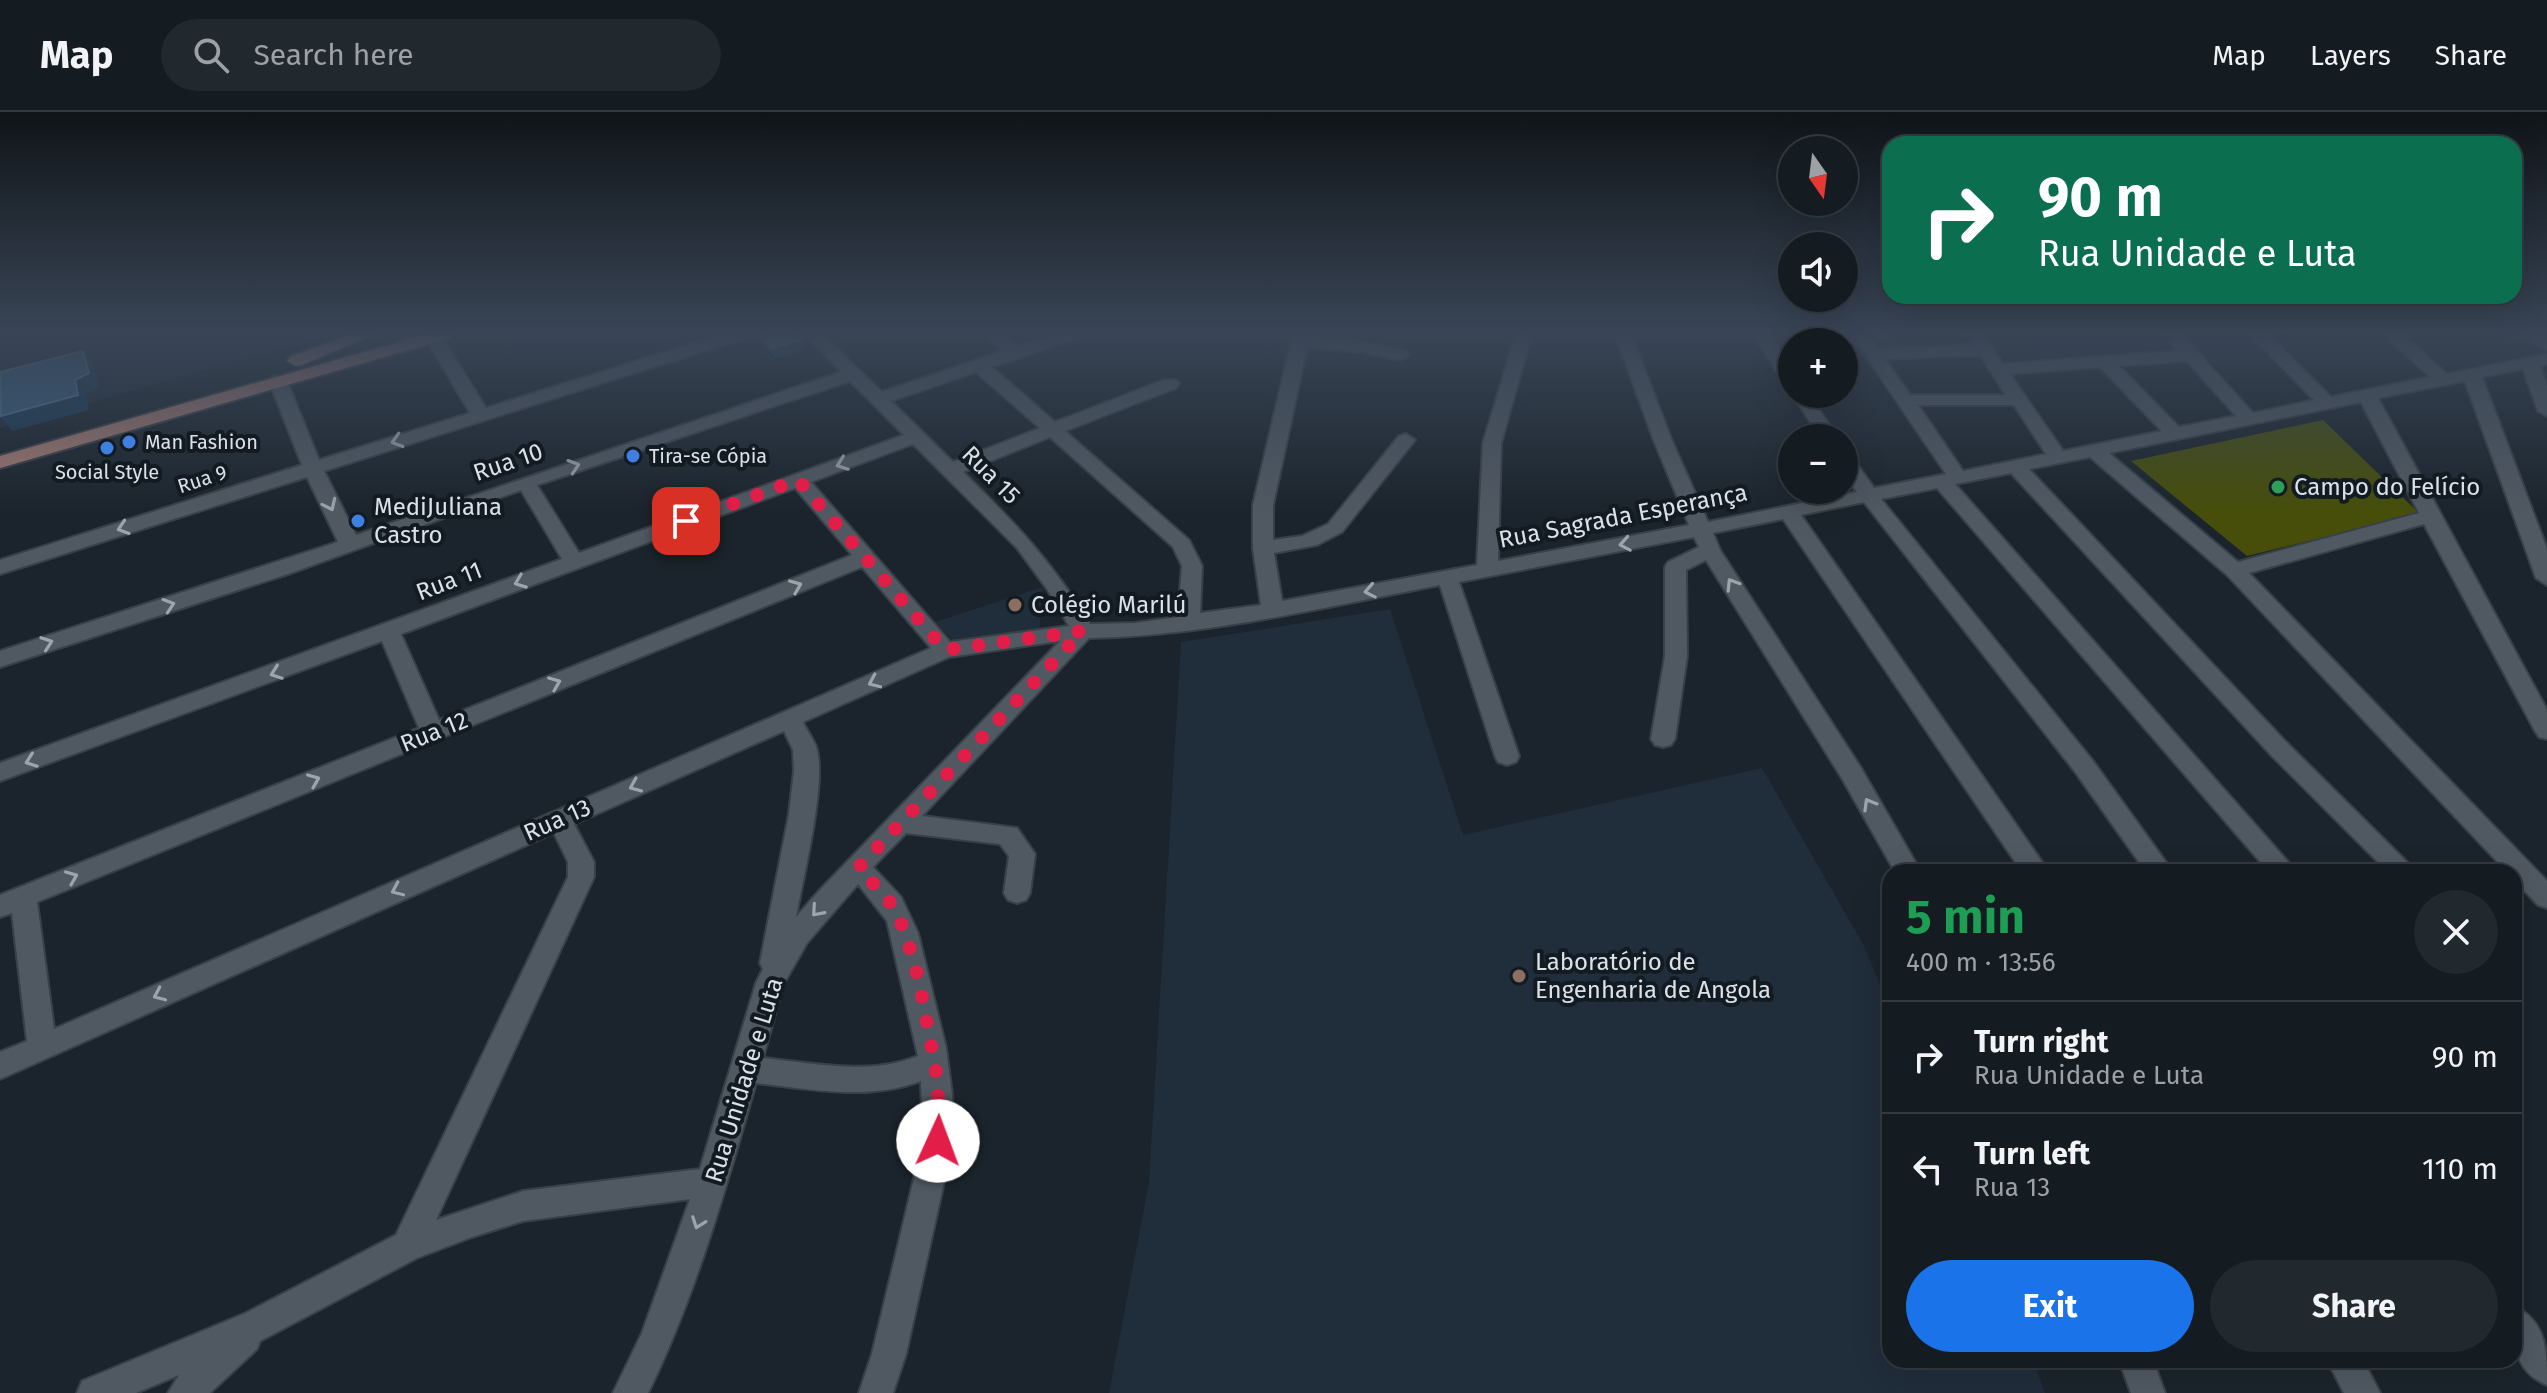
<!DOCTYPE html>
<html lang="en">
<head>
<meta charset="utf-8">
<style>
  :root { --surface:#141b21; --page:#21282e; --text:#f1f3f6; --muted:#9da1a5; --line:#33393f; --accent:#1a73e8 }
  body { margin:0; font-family:"Fira Sans",sans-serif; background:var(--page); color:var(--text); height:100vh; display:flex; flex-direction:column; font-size:30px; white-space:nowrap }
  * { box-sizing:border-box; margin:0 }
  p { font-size:26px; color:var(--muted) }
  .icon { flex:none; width:44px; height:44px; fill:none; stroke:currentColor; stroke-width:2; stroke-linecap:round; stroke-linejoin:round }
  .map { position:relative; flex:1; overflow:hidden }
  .details { position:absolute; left:1882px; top:752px; width:640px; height:504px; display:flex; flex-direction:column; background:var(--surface); border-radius:24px; box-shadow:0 8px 32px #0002,0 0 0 2px var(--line) }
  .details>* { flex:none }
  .top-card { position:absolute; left:1882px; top:24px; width:640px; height:168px; border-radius:24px; box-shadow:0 8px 32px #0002,0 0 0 2px var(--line); background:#0b6e4f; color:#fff; overflow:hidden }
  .needle { width:52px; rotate:166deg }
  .tools { position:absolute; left:1778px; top:24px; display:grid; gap:16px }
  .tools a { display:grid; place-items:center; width:80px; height:80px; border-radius:50%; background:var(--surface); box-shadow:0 8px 32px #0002,0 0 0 2px var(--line); font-size:40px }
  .pin { position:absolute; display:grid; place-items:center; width:68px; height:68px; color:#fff; margin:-34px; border-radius:16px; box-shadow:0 4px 12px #0006 }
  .me { position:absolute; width:88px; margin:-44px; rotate:2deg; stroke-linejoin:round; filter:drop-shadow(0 0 6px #0008) }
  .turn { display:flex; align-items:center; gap:28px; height:168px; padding:0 24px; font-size:36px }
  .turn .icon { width:104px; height:104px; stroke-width:2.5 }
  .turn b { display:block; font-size:56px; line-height:68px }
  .round { display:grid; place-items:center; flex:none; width:84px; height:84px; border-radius:42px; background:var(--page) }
  .summary { display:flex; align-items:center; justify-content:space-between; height:136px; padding:0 24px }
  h1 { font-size:48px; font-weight:700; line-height:60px; color:#1e9e55 }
  .cta { display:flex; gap:16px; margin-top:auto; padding:16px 24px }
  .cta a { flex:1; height:92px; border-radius:48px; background:var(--accent); color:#fff; font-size:32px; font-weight:700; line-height:92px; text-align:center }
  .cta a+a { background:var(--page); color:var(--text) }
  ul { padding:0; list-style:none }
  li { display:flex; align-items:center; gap:24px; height:112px; padding:0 24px; border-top:2px solid var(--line) }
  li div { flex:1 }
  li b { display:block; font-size:30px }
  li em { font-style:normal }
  header { display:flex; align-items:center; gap:48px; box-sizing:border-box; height:112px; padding:0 40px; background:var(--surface); border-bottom:2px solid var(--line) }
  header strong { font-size:38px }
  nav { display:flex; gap:44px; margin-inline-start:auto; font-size:28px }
  .search { width:560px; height:72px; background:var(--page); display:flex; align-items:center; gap:20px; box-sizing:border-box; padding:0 28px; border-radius:44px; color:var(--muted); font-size:30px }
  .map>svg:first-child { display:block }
</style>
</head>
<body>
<header>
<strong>Map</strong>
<div class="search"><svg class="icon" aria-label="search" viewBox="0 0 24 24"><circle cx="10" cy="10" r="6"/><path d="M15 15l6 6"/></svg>Search here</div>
<nav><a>Map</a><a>Layers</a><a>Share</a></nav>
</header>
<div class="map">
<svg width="2547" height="1281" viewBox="0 0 2547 1281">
  <rect width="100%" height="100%" fill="#1b242c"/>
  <path fill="#202d3a" d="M 0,222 L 333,222 L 0,316 Z
    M 1043,475 L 1039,521 L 956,532 L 935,510 Z
    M 1390,497 L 1463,723 L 1762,656 L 1863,832 L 1890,896 L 1890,1248 L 2033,1248 L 2045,1281 L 1109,1281 L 1149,1070 L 1181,530 Z"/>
  <path fill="#464e0a" d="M 2323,308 L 2420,402 L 2247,444 L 2131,349 Z"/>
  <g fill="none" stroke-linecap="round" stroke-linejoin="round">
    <g stroke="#394047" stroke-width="4">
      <path id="minor" d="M 428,222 L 440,222 L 486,296 L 723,222 L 747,222 L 745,226 L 324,359 L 356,423 L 841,260 L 805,222 L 822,222 L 882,280 L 1003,239 L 986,222 L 1004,222 L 1018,234 L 1055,222 L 1079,222 L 1077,226 L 992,255 L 1055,310 L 1164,268 L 1176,268 L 1179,272 L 1176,276 L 1065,319 L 1189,428 L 1202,454 L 1200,501 L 1261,493 L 1253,436 L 1253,393 L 1293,222 L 1362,230 L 1406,239 L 1409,243 L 1400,248 L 1362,240 L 1307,235 L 1273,393 L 1273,428 L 1302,424 L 1328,412 L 1399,324 L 1406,322 L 1415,328 L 1342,420 L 1317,433 L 1274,441 L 1282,489 L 1477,453 L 1483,331 L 1516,222 L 1532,222 L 1501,331 L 1498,449 L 1689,413 L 1654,329 L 1615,222 L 1631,222 L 1672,329 L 1708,410 L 1857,380 L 1844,362 L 1844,342 L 1851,344 L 1874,376 L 1946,362 L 1851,222 L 1867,222 L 1878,237 L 1973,233 L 1966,222 L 1982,222 L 2003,252 L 2178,239 L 2164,222 L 2181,222 L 2253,301 L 2314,288 L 2250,222 L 2267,222 L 2331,285 L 2430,265 L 2384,222 L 2402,222 L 2447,262 L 2547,242 L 2547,252 L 2540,254 L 2547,274 L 2547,304 L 2538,299 L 2523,257 L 2482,265 L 2547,437 L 2547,473 L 2536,466 L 2465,269 L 2378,286 L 2547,598 L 2547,627 L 2539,625 L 2535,619 L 2424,412 L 2249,461 L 2547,769 L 2547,796 L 2538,793 L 2514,768 L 2514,760 L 2507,760 L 2227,463 L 2090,345 L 2029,357 L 2286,630 L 2417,760 L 2388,760 L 2270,642 L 2011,361 L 1955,372 L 2297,760 L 2269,760 L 1937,376 L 1881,387 L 2093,649 L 2173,760 L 2146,760 L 2076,661 L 1864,390 L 1801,403 L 2049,760 L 2022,760 L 1783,407 L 1713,421 L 1720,438 L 1861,656 L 1921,760 L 1895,760 L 1843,668 L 1706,448 L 1686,458 L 1687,544 L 1675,627 L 1671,633 L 1663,635 L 1655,633 L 1651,627 L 1665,544 L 1665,455 L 1668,450 L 1699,435 L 1694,425 L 1459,470 L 1519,644 L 1516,650 L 1507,653 L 1498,650 L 1495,644 L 1440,473 C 1324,495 1207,524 1089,526 L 922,704 L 1017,716 L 1035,742 L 1030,781 L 1026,788 L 1017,791 L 1008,788 L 1004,781 L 1009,744 L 1000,732 L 906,721 L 873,755 L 901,785 L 918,821 L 946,936 L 952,982 L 953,1029 L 906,1242 L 893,1281 L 859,1281 L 872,1242 L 923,1029 L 921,969 C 867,989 811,977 756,971 C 726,1076 696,1183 648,1281 L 613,1281 L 642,1221 L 690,1087 L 523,1109 L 472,1125 L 417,1146 L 260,1229 L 257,1237 L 210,1281 L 168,1281 L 179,1263 L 136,1281 L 77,1281 L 82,1269 L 246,1201 L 396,1123 L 568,765 L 568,750 L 554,721 L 0,967 L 0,940 L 27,929 L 12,801 L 0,805 L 0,783 L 419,616 L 382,529 L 0,669 L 0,651 L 562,447 L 521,378 L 288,462 L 0,555 L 0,539 L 338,430 L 307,365 L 0,462 L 0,448 L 302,353 L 269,269 L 272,265 L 278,264 L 287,269 L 319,348 L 470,301 L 425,225 ZM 1980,243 L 2006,283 L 1910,283 L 1885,247 ZM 2187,249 L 2236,304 L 2179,315 L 2119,254 ZM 2100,255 L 2162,319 L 2063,339 L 2010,262 ZM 976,260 L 1040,316 L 953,350 L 891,289 ZM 850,269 L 904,323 L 579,441 L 537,373 ZM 2361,290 L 2419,401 L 2238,450 L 2109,341 ZM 1918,293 L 2014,293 L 2046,342 L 1963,359 ZM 1050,325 L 1173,435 L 1182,454 L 1178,505 L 1135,511 L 1090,512 C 1051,448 1015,411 963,360 ZM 913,332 L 1017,436 L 1047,477 L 1069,514 L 950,530 L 811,370 ZM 795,376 L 852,443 L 439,608 L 401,522 ZM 862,455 L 931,536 L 54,917 L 37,790 ZM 1060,529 L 817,781 L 796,805 C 803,766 826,673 817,638 C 815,629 807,619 803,610 L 949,545 ZM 784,619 L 793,638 L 794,659 L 789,702 L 760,851 L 763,857 L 756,871 L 700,1057 L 523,1079 L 436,1108 L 594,765 L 594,750 L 574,712 ZM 858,772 L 887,809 L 918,944 C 869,964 813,951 763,946 L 783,873 L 807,831 Z
        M 1753,222 L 1769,222 L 1792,256 L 1792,275 L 1786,274 Z
        M 2519,222 L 2539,222 L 2547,226 L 2547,238 Z
        M 1792,281 L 1809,282 L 1838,326 L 1820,326 Z
        M 2514,1194 C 2547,1209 2547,1240 2547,1273 C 2511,1258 2514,1227 2514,1194 Z
        M 2119,1248 L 2153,1248 L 2165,1281 L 2131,1281 Z
        M 2327,1248 L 2363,1248 L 2380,1281 L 2344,1281 Z"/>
    </g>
    <g stroke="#394047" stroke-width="4">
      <path id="major" d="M 352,222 L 375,222 L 302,253 L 296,254 L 287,249 L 290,245 Z
        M 427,222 L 452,222 L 450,226 L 0,356 L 0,344 Z"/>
    </g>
    <use href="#minor" fill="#505962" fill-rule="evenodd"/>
    <use href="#major" fill="#a37970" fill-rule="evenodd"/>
  </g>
  <path fill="#225379" d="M 755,222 L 798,222 L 805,237 L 776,246 Z"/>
  <path fill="#173a55" d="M 803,227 L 805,237 L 776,246 L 773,236 Z
    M 83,239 L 93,253 L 99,276 L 86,283 L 89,298 L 12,319 L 1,304 L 75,268 Z"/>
  <path fill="#366285" stroke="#507694" stroke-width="2" d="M 761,222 L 798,222 L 803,227 L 773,236 Z
    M 83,239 L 89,261 L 75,268 L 78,283 L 1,304 L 0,260 Z"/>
  <defs><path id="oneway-chevron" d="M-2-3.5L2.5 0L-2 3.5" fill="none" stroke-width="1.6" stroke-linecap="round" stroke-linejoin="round" transform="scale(2)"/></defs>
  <g stroke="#9da4ab">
    <use href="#oneway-chevron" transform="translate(397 329) rotate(163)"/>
    <use href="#oneway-chevron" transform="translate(842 352) rotate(160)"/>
    <use href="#oneway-chevron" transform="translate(574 354) rotate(-18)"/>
    <use href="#oneway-chevron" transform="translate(330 393) rotate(65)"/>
    <use href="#oneway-chevron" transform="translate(123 416) rotate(162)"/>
    <use href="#oneway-chevron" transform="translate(1625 432) rotate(170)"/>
    <use href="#oneway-chevron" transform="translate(520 470) rotate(159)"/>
    <use href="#oneway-chevron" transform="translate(1732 472) rotate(-122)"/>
    <use href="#oneway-chevron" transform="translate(796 474) rotate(-22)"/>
    <use href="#oneway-chevron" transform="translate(1370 479) rotate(169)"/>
    <use href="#oneway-chevron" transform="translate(169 493) rotate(-18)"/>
    <use href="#oneway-chevron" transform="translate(47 531) rotate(-19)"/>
    <use href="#oneway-chevron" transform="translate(276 561) rotate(160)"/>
    <use href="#oneway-chevron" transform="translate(874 570) rotate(156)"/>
    <use href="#oneway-chevron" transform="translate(555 571) rotate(-22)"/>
    <use href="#oneway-chevron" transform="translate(31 649) rotate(160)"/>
    <use href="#oneway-chevron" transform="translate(314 668) rotate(-22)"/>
    <use href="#oneway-chevron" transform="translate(635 674) rotate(157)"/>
    <use href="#oneway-chevron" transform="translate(1869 692) rotate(-120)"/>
    <use href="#oneway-chevron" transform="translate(72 765) rotate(-22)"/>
    <use href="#oneway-chevron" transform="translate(397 778) rotate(156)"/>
    <use href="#oneway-chevron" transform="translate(817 799) rotate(131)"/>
    <use href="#oneway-chevron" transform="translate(159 883) rotate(156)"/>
    <use href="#oneway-chevron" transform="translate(698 1111) rotate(110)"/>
  </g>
  <linearGradient id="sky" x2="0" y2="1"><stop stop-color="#0f1418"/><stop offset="0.55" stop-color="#394556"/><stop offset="1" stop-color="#394556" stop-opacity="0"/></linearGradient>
  <rect width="2547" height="401" fill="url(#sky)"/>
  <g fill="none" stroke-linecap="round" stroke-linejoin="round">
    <path stroke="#e11d48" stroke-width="14" stroke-dasharray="0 25.2" d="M 686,409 L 798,368 L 945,538 L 1083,519 L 858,756 L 887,785 L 905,819 L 919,869 L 938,970 L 938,1029"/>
  </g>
  <g fill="#3f7fe0" stroke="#121a22" stroke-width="3">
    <circle cx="129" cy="330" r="8"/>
    <circle cx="107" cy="336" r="8"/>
    <circle cx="633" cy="344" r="8"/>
    <circle cx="358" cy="409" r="8"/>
  </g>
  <circle fill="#2e9e5b" stroke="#121a22" stroke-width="3" cx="2278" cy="375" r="8"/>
  <g fill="#8d6e63" stroke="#121a22" stroke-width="3">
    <circle cx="1015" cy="493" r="8"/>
    <circle cx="1519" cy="864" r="8"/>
  </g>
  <g text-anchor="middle" stroke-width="8" stroke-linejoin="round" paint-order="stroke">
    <g font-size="20" fill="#dce1e7" stroke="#121a22" text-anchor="start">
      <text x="145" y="337">Man Fashion</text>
      <text x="649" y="351">Tira-se Cópia</text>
      <text x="107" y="367" text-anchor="middle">Social Style</text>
    </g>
    <g font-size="20" fill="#dce1e7" stroke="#121a22">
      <text transform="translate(202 367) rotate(-18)" y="7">Rua 9</text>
    </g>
    <g font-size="24" fill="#dce1e7" stroke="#121a22">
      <text transform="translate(508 350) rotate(-19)" y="8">Rua 10</text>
      <text transform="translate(991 363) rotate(45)" y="8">Rua 15</text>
      <text transform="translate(1623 404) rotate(-11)" y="8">Rua Sagrada Esperança</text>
      <text transform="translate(449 469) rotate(-21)" y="8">Rua 11</text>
      <text transform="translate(434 620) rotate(-22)" y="8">Rua 12</text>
      <text transform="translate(557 708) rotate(-24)" y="8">Rua 13</text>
      <text transform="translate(744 968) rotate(-73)" y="8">Rua Unidade e Luta</text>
    </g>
    <g font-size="24" fill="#dce1e7" stroke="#121a22" text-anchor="start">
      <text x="2294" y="383">Campo do Felício</text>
      <text x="374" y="403">MediJuliana<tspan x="374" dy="28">Castro</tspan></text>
      <text x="1031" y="501">Colégio Marilú</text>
      <text x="1535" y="858">Laboratório de<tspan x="1535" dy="28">Engenharia de Angola</tspan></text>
    </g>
  </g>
</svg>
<div class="tools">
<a><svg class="needle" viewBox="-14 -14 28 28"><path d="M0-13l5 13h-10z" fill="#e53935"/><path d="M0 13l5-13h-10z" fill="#9da1a5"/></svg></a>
<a><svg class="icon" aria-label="sound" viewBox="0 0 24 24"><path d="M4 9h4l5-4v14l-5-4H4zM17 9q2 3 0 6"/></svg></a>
<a>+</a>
<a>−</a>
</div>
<div class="pin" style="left:686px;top:409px;background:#d93025"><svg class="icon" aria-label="arrive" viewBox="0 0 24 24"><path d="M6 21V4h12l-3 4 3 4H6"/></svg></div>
<svg class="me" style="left:938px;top:1029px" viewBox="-20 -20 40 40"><circle r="19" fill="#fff"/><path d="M0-13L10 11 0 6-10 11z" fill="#e11d48"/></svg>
<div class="top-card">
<div class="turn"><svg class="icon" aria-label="right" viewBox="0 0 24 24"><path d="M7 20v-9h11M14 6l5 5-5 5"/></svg><div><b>90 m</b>Rua Unidade e Luta</div></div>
</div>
<section class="details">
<div class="summary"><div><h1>5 min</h1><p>400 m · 13:56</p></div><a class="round"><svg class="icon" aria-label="close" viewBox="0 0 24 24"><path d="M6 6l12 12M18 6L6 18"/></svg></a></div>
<ul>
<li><svg class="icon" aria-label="right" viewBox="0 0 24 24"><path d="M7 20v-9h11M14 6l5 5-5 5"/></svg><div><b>Turn right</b><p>Rua Unidade e Luta</p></div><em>90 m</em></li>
<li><svg class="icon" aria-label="left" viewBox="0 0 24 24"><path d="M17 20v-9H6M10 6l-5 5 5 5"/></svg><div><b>Turn left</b><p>Rua 13</p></div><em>110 m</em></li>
</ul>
<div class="cta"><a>Exit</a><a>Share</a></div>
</section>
</div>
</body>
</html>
